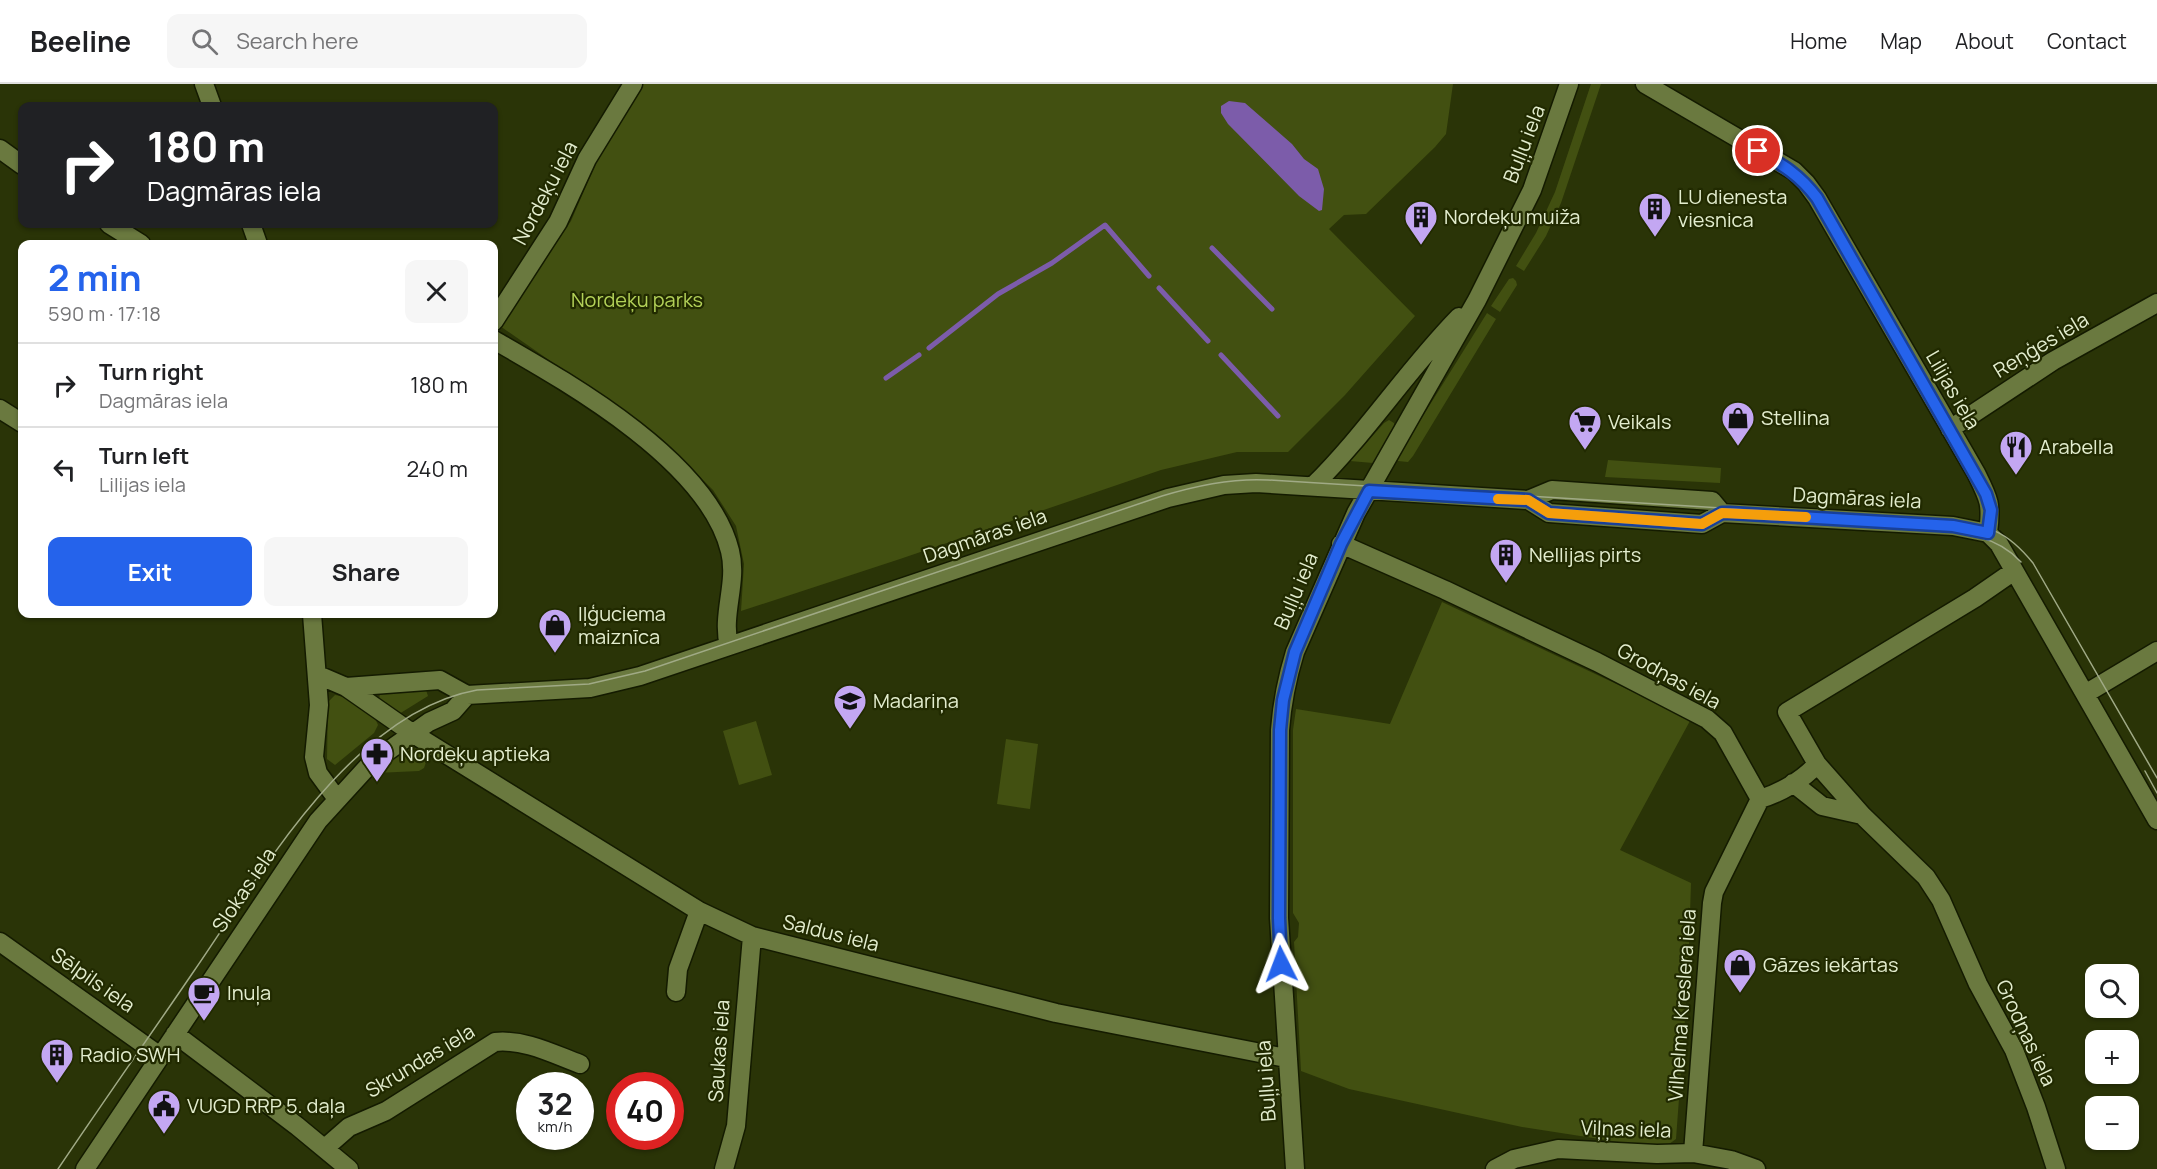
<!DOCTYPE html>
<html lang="en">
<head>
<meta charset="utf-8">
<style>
  :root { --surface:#fff; --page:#f6f6f6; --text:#202124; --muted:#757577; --line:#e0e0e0; --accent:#2563eb }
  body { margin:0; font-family:Manrope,sans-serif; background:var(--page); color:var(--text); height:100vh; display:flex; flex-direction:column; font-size:22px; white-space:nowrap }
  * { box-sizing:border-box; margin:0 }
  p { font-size:20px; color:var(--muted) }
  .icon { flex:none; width:33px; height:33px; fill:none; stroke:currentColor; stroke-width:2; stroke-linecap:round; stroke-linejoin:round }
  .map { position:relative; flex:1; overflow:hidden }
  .details { position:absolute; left:18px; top:156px; width:480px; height:378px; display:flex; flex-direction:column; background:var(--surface); border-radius:12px; box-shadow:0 2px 4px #0004 }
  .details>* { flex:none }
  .banner { position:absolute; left:18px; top:18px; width:480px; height:126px; border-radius:12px; box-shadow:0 2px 4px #0004; background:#202124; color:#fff; overflow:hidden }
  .tools { position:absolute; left:2085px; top:880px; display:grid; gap:12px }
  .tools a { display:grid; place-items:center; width:54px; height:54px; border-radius:12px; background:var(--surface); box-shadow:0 2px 4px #0004; font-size:30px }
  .speed { position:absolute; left:516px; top:988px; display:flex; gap:12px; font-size:30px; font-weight:700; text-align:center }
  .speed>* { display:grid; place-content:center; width:78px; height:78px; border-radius:50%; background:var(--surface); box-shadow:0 2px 4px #0004; line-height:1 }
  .speed small { font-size:15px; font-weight:400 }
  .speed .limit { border:9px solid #d22; background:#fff; color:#111 }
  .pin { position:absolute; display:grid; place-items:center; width:51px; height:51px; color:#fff; margin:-26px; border:3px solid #fff; border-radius:50%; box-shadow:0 2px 6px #0007 }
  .me { position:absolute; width:66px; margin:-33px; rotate:357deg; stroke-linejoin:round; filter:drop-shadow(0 0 4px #0008) }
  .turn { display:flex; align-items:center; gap:21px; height:126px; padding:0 30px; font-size:27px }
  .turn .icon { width:78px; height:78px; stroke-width:2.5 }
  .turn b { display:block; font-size:42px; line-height:51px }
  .round { display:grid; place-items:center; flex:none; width:63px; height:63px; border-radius:12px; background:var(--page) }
  .overview { display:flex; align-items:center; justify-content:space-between; height:102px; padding:0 30px }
  h1 { font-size:36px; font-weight:700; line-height:45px; color:var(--accent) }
  .primary-button { display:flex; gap:12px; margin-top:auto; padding:12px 30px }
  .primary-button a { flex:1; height:69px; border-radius:12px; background:var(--accent); color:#fff; font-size:24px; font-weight:700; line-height:69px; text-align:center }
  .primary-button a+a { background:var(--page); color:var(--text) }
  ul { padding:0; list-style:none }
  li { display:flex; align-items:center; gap:18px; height:84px; padding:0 30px; border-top:2px solid var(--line) }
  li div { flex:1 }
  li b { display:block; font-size:22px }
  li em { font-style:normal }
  header { display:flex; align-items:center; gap:36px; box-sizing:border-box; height:84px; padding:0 30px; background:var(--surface); border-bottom:2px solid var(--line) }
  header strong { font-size:28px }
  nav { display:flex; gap:33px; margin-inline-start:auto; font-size:21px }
  .search { width:420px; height:54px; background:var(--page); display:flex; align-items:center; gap:15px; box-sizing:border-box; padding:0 21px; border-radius:12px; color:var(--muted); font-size:22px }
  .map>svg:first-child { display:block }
</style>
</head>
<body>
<header>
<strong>Beeline</strong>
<div class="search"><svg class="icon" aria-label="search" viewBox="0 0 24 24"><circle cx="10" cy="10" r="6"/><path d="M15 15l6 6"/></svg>Search here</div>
<nav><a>Home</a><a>Map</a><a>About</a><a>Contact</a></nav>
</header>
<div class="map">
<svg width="2157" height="1085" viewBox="0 0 2157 1085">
  <rect width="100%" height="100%" fill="#2a3407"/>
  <path fill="#425011" d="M 640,0 L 1453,0 L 1446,50 L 1435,63 L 1366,130 L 1344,131 L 1329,145 L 1415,232 L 1345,311 L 1288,368 L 1237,368 L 1161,386 L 900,475 L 741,527 L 744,480 L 736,442 L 713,406 L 661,354 L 500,242 L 571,137 L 596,79 L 637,10 Z
    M 1591,0 L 1601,0 L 1561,119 L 1546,152 L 1524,187 L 1516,182 L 1536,149 L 1555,108 Z
    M 1513,194 L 1516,197 L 1517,201 L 1500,228 L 1491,222 L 1509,195 Z
    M 1487,229 L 1496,235 L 1413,372 L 1408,378 L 1398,377 L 1398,372 Z
    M 1389,336 L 1394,339 L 1394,344 L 1373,379 L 1350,377 L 1384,339 Z
    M 1608,376 L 1721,384 L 1720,399 L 1605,393 Z
    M 1442,518 L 1691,635 L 1620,766 L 1691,799 L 1688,894 L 1676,1055 L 1669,1060 L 1638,1061 L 1522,1043 L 1349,1005 L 1301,987 L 1294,858 L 1298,853 L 1299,839 L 1293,829 L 1293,646 L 1296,625 L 1390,640 Z
    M 425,603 L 428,612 L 399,630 L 379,616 L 380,609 Z
    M 335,611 C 349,613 374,627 378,641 L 374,649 L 335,681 L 327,675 L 328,618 Z
    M 756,637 L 772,691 L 739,701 L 723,647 Z
    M 1006,655 L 1038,660 L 1030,725 L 997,720 Z
    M 408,664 L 421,665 L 429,669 L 424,684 L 419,687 L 376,689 L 374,684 Z"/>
  <path fill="#7c5caa" d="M 1229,17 L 1245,19 L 1292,60 L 1304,75 L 1318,85 L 1324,105 L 1322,126 L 1319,127 L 1299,112 L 1228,40 L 1221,29 L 1221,22 Z"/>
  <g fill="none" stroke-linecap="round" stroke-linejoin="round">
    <path stroke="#7c5caa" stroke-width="5" d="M 1212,164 L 1272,225
      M 1159,204 L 1208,257
      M 929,264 L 998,210 L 1052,179 L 1105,141 L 1149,192
      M 1221,271 L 1278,332
      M 886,294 L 919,271"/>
    <g stroke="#141b00" stroke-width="21">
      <path id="minor" d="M 204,0 L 212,22
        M 1645,0 L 1794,87 L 1806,99 L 1817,114 L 1976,389 C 1989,415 1992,420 1988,449
        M 0,65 L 22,81
        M 109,140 L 141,160
        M 251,140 L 258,160
        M 494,237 L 558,138 L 587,75 L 633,0
        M 494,256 C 569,299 708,377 730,467 C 738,499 721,530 729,562
        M 0,325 L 22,339
        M 1950,345 L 2053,277 L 2157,219
        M 1313,402 C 1366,350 1407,286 1459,233
        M 1528,416 L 1549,429 L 1702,440 L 1722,429 L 1953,442 L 1988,449 L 1999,460 L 2157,736
        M 1341,460 L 1445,506 L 1597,578 L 1707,635 L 1723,649 L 1760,715
        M 2014,487 L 1975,514 L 1787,628 L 1817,680 L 1862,731 L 1926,793 L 1941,816 L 1978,900 L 2014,966 L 2036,1023 L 2056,1085
        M 312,530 L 319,621 L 314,673 L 318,689 L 337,715
        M 318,591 L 346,603 L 440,596 L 467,611 L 590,604 L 640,592 L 1168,414 L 1224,401 L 1256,399 L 1528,416 L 1552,406 L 1712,417 L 1722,429
        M 346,603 L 412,649 L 699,827 L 752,852 L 1056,929 L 1286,974
        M 2085,610 L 2157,567
        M 1793,699 L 1822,722 L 1862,731
        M 1760,715 C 1780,709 1803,696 1817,680
        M 0,858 L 160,972
        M 676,908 L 678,885 L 699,827
        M 175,950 L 297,1042 L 349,1085
        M 325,1064 L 349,1043 L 386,1027 L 495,958 C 525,955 553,970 580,980
        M 1693,1069 L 1712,819 L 1714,808 L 1760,715
        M 85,1085 L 318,737 L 371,679 L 429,638 L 453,627 L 467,611
        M 724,1085 L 736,1042 L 752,852
        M 1295,1085 L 1279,834 L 1280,646 C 1282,619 1287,594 1295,568 L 1356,429 L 1477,216 L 1532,106 L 1569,0
        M 1495,1085 L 1514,1075 L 1558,1065 L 1657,1070 L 1693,1069 L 1731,1076 L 1756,1085"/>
    </g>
    <use href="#minor" stroke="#6a793f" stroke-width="18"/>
    <path stroke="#a0aa86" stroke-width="1.5" d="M 1913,444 C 1951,448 1993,447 2021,478
      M 2145,687 L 2157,709
      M 58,1085 C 103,1018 149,953 194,887 C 261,790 352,628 477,606 L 589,600 L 645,587 L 1162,412 C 1198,401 1232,394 1268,396 L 1948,438 C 1990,442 2006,446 2033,479 L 2157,694"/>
  </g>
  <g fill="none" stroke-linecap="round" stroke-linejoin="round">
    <g stroke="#184099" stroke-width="15">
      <path id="route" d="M 1281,880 L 1279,834 L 1280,646 L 1283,616 L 1295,568 L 1341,460 L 1369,407 L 1528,416 L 1549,429 L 1702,440 L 1722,429 L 1730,429 L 1953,442 L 1988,449 L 1991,426 L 1986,410 L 1817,114 C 1800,91 1783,81 1758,67"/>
    </g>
    <use href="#route" stroke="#2563eb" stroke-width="10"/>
    <path stroke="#f59e0b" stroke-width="10" d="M 1498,415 L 1528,416 L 1549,429 L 1702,440 L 1722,429 L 1806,433"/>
  </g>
  <defs>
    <g id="building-pin" transform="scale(1.725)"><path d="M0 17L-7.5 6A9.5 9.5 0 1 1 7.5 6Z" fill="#c3a7f2" stroke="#212a00"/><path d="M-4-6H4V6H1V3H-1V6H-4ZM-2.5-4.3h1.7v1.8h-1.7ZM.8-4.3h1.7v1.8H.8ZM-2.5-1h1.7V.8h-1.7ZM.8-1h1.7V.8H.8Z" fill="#111"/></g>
    <g id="shop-pin" transform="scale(1.725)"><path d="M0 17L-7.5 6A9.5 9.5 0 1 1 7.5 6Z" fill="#c3a7f2" stroke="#212a00"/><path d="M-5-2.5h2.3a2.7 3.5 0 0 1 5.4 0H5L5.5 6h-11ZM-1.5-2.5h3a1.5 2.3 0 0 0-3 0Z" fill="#111"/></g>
    <g id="supermarket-pin" transform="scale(1.725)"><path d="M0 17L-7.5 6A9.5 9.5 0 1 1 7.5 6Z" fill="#c3a7f2" stroke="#212a00"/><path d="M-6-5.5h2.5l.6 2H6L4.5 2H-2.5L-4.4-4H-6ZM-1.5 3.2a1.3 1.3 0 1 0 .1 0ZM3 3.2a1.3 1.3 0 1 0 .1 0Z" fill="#111"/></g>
    <g id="restaurant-pin" transform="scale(1.725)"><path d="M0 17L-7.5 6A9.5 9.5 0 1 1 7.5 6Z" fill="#c3a7f2" stroke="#212a00"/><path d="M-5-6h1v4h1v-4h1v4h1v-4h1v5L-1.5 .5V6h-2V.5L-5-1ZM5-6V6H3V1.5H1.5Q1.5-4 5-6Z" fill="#111"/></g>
    <g id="school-pin" transform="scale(1.725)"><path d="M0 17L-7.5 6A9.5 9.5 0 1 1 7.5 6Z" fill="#c3a7f2" stroke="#212a00"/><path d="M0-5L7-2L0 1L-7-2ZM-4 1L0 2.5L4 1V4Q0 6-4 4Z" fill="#111"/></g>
    <g id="pharmacy-pin" transform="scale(1.725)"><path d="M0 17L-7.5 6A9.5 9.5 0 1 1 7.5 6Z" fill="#c3a7f2" stroke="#212a00"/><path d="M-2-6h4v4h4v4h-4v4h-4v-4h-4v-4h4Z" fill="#111"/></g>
    <g id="cafe-pin" transform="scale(1.725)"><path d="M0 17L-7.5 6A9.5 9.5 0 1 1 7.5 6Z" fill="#c3a7f2" stroke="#212a00"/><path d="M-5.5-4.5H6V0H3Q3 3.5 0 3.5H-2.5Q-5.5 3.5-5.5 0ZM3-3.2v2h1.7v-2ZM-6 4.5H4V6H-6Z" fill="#111"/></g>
    <g id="civic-pin" transform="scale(1.725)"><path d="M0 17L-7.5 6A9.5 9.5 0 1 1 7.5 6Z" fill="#c3a7f2" stroke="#212a00"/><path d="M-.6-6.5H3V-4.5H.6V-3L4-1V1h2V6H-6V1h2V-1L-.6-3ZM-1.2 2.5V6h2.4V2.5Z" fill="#111"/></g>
  </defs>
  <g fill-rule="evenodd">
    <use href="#building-pin" x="1655" y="125"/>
    <use href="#building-pin" x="1421" y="133"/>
    <use href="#shop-pin" x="1738" y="334"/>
    <use href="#supermarket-pin" x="1585" y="338"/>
    <use href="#restaurant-pin" x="2016" y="363"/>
    <use href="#building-pin" x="1506" y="471"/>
    <use href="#shop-pin" x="555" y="541"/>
    <use href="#school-pin" x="850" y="617"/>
    <use href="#pharmacy-pin" x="377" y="670"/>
    <use href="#shop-pin" x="1740" y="881"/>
    <use href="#cafe-pin" x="204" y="909"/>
    <use href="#building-pin" x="57" y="971"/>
    <use href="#civic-pin" x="164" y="1022"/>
  </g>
  <g text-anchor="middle" stroke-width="4.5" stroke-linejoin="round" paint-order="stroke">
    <g font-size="20" fill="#e3edce" stroke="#212a00">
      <text transform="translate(1524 60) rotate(-69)" y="7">Buļļu iela</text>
      <text transform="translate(545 109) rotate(-62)" y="7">Nordeķu iela</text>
      <text transform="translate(2041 261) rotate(-31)" y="7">Reņģes iela</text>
      <text transform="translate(1953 306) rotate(60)" y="7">Lilijas iela</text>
      <text transform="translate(1857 414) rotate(3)" y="7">Dagmāras iela</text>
      <text transform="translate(985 452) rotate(-19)" y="7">Dagmāras iela</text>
      <text transform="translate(1296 507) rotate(-67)" y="7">Buļļu iela</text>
      <text transform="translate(1669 592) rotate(29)" y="7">Grodņas iela</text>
      <text transform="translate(244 806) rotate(-56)" y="7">Slokas iela</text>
      <text transform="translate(831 849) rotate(14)" y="7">Saldus iela</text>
      <text transform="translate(93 896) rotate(35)" y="7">Sēlpils iela</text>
      <text transform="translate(1682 921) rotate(-86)" y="7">Vilhelma Kreslera iela</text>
      <text transform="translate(2026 949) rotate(65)" y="7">Grodņas iela</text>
      <text transform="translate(719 967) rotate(-86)" y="7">Saukas iela</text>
      <text transform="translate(420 977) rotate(-31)" y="7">Skrundas iela</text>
      <text transform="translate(1266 997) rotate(-94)" y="7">Buļļu iela</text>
      <text transform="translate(1626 1045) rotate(2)" y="7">Viļņas iela</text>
    </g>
    <g font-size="20" fill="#e3edce" stroke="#212a00" text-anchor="start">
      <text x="1678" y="120">LU dienesta<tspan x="1678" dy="23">viesnica</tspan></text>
      <text x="1444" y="140">Nordeķu muiža</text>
      <text x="1761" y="341">Stellina</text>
      <text x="1608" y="345">Veikals</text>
      <text x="2039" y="370">Arabella</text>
      <text x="1529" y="478">Nellijas pirts</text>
      <text x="578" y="537">Iļģuciema<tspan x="578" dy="23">maiznīca</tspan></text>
      <text x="873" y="624">Madariņa</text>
      <text x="400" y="677">Nordeķu aptieka</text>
      <text x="1763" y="888">Gāzes iekārtas</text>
      <text x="227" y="916">Inuļa</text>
      <text x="80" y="978">Radio SWH</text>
      <text x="187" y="1029">VUGD RRP 5. daļa</text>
    </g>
    <g font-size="20" fill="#b3d158" stroke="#212a00">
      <text x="637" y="223">Nordeķu parks</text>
    </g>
  </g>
</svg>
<div class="tools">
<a><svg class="icon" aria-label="search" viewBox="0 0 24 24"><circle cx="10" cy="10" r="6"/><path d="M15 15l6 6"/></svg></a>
<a>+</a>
<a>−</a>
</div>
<div class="speed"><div>32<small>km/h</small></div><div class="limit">40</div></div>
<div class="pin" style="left:1758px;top:67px;background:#d93025"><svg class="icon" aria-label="arrive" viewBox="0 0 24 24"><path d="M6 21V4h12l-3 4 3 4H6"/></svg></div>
<svg class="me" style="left:1281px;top:880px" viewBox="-20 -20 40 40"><path d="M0-17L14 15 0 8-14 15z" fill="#2563eb" stroke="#fff" stroke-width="4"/></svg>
<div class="banner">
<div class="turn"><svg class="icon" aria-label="right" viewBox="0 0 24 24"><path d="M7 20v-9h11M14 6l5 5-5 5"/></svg><div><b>180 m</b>Dagmāras iela</div></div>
</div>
<section class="details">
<div class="overview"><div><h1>2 min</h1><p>590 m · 17:18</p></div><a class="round"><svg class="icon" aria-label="close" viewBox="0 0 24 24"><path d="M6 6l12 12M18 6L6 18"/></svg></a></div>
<ul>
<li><svg class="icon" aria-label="right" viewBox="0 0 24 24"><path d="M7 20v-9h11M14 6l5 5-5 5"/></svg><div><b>Turn right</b><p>Dagmāras iela</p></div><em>180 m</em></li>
<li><svg class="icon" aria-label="left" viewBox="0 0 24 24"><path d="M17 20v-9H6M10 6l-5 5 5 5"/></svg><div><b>Turn left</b><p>Lilijas iela</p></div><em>240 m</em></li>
</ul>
<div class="primary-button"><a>Exit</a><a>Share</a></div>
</section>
</div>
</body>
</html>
